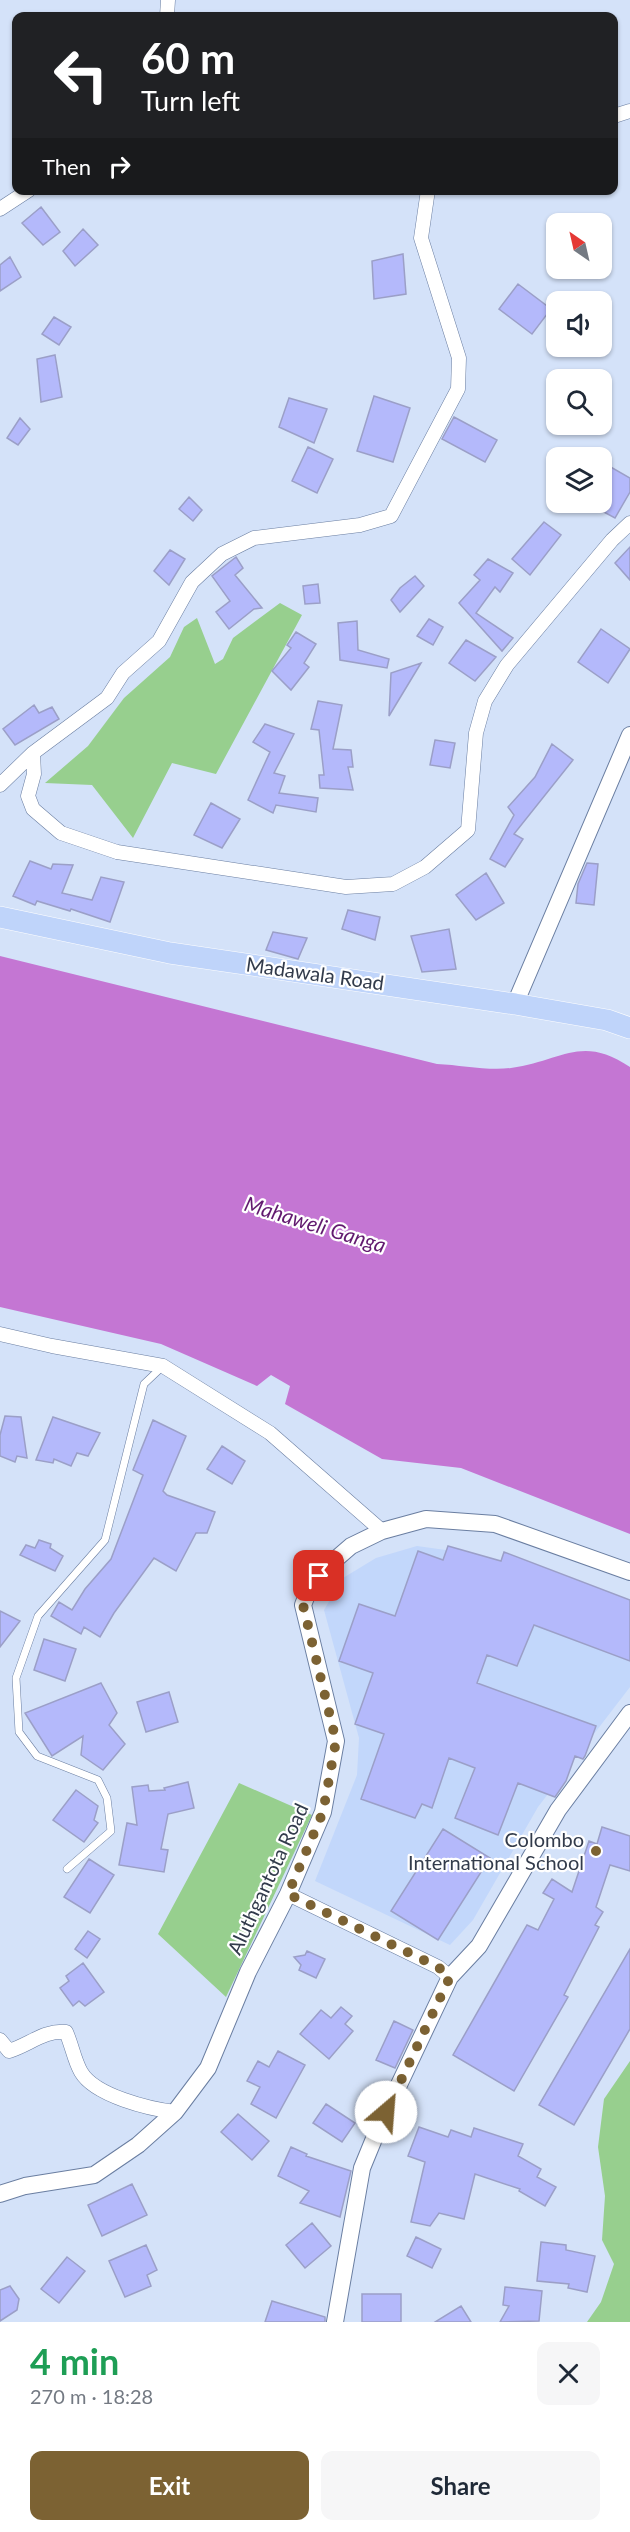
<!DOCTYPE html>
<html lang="en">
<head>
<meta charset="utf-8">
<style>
  :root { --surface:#fff; --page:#f6f6f7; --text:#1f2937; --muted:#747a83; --accent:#7c6233 }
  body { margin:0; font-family:Lato,sans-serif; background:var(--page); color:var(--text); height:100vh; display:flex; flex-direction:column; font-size:22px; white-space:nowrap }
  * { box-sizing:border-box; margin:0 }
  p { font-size:20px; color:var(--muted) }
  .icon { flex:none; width:33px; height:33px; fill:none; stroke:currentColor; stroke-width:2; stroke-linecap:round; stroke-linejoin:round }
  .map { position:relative; height:2322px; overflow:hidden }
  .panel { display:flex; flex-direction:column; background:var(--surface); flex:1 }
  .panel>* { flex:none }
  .guide { position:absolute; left:12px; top:12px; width:606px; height:183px; border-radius:12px; box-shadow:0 2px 4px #0004; background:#202124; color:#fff; overflow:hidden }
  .needle { width:39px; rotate:326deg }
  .buttons { position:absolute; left:546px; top:213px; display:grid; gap:12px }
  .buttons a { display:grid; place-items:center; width:66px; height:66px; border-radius:12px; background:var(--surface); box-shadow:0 2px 4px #0004; font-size:30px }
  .pin { position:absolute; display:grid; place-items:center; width:51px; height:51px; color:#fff; margin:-26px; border-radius:12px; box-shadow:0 3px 9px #0006 }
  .me { position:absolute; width:66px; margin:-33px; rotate:27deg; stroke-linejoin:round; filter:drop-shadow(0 0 4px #0008) }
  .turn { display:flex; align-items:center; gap:21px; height:126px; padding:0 30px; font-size:27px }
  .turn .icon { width:78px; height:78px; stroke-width:2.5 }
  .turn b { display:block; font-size:42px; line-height:51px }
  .then { display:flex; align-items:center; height:57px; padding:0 30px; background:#0003; gap:12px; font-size:22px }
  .round { display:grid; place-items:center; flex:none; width:63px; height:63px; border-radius:12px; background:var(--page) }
  .head { display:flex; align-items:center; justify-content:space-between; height:102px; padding:0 30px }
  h1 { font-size:36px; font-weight:700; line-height:45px; color:#1e9e55 }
  .action { display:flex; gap:12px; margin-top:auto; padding:12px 30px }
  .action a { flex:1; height:69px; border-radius:12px; background:var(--accent); color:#fff; font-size:24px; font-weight:700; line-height:69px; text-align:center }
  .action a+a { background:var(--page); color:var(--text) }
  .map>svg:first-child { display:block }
</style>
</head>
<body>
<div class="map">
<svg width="630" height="2322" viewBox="0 0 630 2322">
  <rect width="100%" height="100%" fill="#d4e2f9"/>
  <path fill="#c2d7fb" d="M 417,1546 L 460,1552 L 630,1608 L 630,1687 L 538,1807 L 473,1920 L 450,1945 L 315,1881 L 357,1775 L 359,1738 L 324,1610 L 343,1578 L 376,1558 Z"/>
  <path fill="#97cf8e" d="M 280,603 L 302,615 L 216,774 L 172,763 L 133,838 L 92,785 L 45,783 L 88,746 L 124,698 L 170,657 L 184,627 L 197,618 L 215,664 L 223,659 L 233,638 Z
    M 239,1783 L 312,1815 L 226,1997 L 158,1934 Z
    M 630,2061 L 630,2322 L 587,2322 L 601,2302 L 614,2264 L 602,2240 L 605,2196 L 598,2147 L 604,2099 Z"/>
  <path fill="#c476d3" d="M 0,956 L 437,1064 C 461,1065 488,1071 511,1068 C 562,1061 581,1034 630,1067 L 630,1534 L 461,1468 L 382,1459 L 285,1404 L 290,1386 L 271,1375 L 257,1386 L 161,1344 L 0,1307 Z"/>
  <path fill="#b4b9fb" stroke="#9b9fc7" stroke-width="1.5" d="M 41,207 L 60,232 L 43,245 L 22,223 Z
    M 83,229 L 98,245 L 75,266 L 63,251 Z
    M 403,254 L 406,294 L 374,299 L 372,261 Z
    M 10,257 L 21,277 L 0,291 L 0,265 Z
    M 518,284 L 551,309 L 532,334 L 499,309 Z
    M 54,317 L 71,327 L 59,345 L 42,334 Z
    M 55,355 L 62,397 L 41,402 L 37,359 Z
    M 374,396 L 410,408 L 393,462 L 357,451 Z
    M 289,398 L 327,409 L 314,443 L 279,427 Z
    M 454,417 L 497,440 L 485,462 L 442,439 Z
    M 20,418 L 30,429 L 18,445 L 7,438 Z
    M 308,447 L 333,459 L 317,493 L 292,481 Z
    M 602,462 L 630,478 L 630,492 L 615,518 L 602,511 Z
    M 189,497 L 202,510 L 193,521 L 179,509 Z
    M 544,522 L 561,535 L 530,575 L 512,559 Z
    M 630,547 L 630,580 L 615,563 Z
    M 170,550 L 185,559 L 169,585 L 154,571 Z
    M 236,557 L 243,568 L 235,575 L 262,608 L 254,609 L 229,629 L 216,612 L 230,601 L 212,576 Z
    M 488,559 L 513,573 L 500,592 L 495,587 L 476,613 L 513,638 L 502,651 L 459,603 L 480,580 L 474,575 Z
    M 415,576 L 424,586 L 400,612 L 391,600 L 400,588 Z
    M 318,584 L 320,603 L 305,604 L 303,586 Z
    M 429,619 L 443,627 L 433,645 L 417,636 Z
    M 357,621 L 358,650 L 389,659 L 387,668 L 340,660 L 338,623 Z
    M 601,629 L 630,649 L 608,683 L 578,662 Z
    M 296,632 L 316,644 L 304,663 L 309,667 L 291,690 L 272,671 L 291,648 L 287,645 Z
    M 466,640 L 496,657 L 475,681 L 449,663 Z
    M 421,663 L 389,716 L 391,673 Z
    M 318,701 L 342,705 L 333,749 L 351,750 L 353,767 L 348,767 L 353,790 L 320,788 L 319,775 L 324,775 L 319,730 L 311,729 Z
    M 34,705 L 39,713 L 52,707 L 59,719 L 15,745 L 3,729 Z
    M 265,724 L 294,734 L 274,773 L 285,776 L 279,793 L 318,798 L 316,812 L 276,805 L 273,813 L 248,800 L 270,752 L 253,742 Z
    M 435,740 L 455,743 L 450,768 L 430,765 Z
    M 552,744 L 573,760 L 514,834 L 523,839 L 505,867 L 490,859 L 514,815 L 508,807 L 535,777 Z
    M 211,803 L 240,819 L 222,848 L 194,835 Z
    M 30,861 L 51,869 L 53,864 L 73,865 L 62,893 L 92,900 L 101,877 L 124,882 L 110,922 L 71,909 L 70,911 L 37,901 L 35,905 L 13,896 Z
    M 587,863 L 598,864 L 594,905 L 576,903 L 578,884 Z
    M 486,873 L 504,903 L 476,920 L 456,895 Z
    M 348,910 L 380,917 L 375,940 L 342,929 Z
    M 449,929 L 456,969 L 422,972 L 411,936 Z
    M 273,932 L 307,938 L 298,959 L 266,950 Z
    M 5,1416 L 21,1417 L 27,1458 L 17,1456 L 15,1462 L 0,1456 L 0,1435 Z
    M 53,1417 L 100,1433 L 88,1456 L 77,1453 L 71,1466 L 54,1459 L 53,1463 L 36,1460 Z
    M 153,1420 L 186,1436 L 163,1491 L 167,1495 L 215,1512 L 207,1533 L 196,1533 L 176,1571 L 154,1558 L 114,1613 L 100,1637 L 84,1627 L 81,1634 L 51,1616 L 59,1602 L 72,1610 L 85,1589 L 111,1559 L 143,1475 L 133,1470 Z
    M 222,1446 L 245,1461 L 232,1484 L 207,1469 Z
    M 39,1540 L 51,1544 L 50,1548 L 63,1556 L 55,1571 L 20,1555 L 26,1545 L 35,1548 Z
    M 448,1546 L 501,1561 L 504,1552 L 630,1600 L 630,1661 L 534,1625 L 517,1666 L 487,1655 L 477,1683 L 596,1726 L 585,1756 L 583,1759 L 575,1756 L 566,1781 L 555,1797 L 518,1783 L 498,1835 L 455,1818 L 475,1768 L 449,1758 L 432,1808 L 422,1804 L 415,1818 L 361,1799 L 384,1734 L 355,1724 L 373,1673 L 339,1661 L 359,1604 L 395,1616 L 418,1551 L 443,1560 Z
    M 0,1611 L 20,1621 L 0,1647 Z
    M 44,1639 L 76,1649 L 65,1681 L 34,1670 Z
    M 101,1683 L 117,1713 L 109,1725 L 125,1744 L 103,1770 L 81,1755 L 83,1736 L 52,1756 L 25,1713 Z
    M 169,1692 L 178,1722 L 146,1732 L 137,1702 Z
    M 188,1782 L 194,1808 L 168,1814 L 161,1849 L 168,1850 L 164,1872 L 119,1865 L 127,1823 L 137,1825 L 132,1787 L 148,1785 L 149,1791 L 165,1790 L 164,1788 Z
    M 76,1790 L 98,1806 L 94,1820 L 98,1823 L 84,1842 L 53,1820 Z
    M 602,1827 L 630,1836 L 630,1871 L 610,1865 L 596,1907 L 603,1912 L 595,1925 L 599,1927 L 564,1995 L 568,1997 L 514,2091 L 453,2055 L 527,1925 L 538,1930 L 554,1899 L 543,1893 L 552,1879 L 572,1892 L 589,1841 L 597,1844 Z
    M 443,1829 L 490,1858 L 438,1940 L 391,1911 Z
    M 89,1859 L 114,1875 L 90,1913 L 64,1897 Z
    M 88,1931 L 100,1939 L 87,1958 L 75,1949 Z
    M 630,1949 L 630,2029 L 574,2125 L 539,2105 Z
    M 307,1951 L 325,1959 L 316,1978 L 299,1970 L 301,1965 L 294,1957 L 305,1955 Z
    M 83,1963 L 104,1992 L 85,2006 L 79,2001 L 73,2006 L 60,1988 L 69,1981 L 66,1976 Z
    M 341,2007 L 352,2016 L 345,2024 L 353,2031 L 329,2059 L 300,2034 L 321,2010 L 331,2018 Z
    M 394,2021 L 413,2030 L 395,2068 L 376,2060 Z
    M 278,2051 L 305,2065 L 276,2118 L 251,2104 L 260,2087 L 247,2081 L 258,2061 L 269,2067 Z
    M 326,2104 L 355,2123 L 342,2142 L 313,2123 Z
    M 238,2114 L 269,2141 L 252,2160 L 221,2132 Z
    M 419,2127 L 448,2137 L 451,2130 L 471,2137 L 474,2128 L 523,2144 L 518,2156 L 541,2169 L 537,2177 L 556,2187 L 545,2206 L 519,2191 L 520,2189 L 475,2174 L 464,2219 L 439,2213 L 430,2226 L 411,2222 L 425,2162 L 408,2156 Z
    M 291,2147 L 307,2154 L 306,2156 L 351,2171 L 340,2217 L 300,2203 L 309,2191 L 278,2176 Z
    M 132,2184 L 147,2215 L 102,2236 L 88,2205 Z
    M 312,2223 L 331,2246 L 305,2268 L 286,2245 Z
    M 416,2237 L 441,2249 L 432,2268 L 407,2256 Z
    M 541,2242 L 566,2245 L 566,2250 L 595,2256 L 587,2292 L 568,2288 L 569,2284 L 537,2281 Z
    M 146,2245 L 157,2270 L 147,2275 L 151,2286 L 125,2297 L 109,2261 Z
    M 67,2257 L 85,2271 L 59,2303 L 41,2289 Z
    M 10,2286 L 19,2299 L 17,2310 L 0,2321 L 0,2290 Z
    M 505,2287 L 542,2291 L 539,2321 L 500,2322 L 509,2306 L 503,2305 Z
    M 362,2294 L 401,2294 L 401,2322 L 362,2322 Z
    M 272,2301 L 325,2317 L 325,2322 L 265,2322 Z
    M 461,2306 L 471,2322 L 435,2322 Z"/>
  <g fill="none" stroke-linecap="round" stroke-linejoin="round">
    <g stroke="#6a7ea1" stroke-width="8">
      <path id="service" d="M 67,1869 L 111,1831 L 107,1798 L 98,1780 L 37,1756 L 19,1732 L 16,1678 L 38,1616 L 105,1540 L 144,1384 L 163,1366"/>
    </g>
    <g stroke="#6a7ea1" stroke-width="15">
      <path id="minor" d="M 167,16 L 168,0
        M 614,116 L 630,111
        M 0,209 L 29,190
        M 33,753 L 34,774 L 28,796 L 33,809 L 61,833 L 117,852 L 346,887 L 393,884 L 425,867 L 468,830 L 476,733 L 485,701 L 507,665 L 612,540 L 630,523
        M 0,785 L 33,753 L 107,698 L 123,673 L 159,641 L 192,582 L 222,554 L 254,538 L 360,525 L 391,516 L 458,389 L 459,358 L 421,238 L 428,190
        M 0,1334 L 52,1346 L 163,1366 L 270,1433 L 382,1531
        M 288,1894 L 438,1967 L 450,1977
        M 0,2040 L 9,2051 C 29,2045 44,2030 66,2032 C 72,2045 74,2060 81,2072 C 95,2096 150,2109 175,2112"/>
    </g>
    <g stroke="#6a7ea1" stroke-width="18">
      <path id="tertiary" d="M 515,1004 L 630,735
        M 0,2194 L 25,2186 L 94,2175 L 138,2145 L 175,2112 L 208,2068 L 248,1972 L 288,1894 L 323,1812 L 336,1741 L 303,1605 L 310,1587 L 329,1565 L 351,1546 L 382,1531 L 426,1519 L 495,1524 L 630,1572
        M 335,2322 L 362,2168 L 378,2129 L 450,1977 L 479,1946 L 558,1810 L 630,1713"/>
    </g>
    <g stroke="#fff" stroke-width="22">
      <path id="primary" d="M 0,917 L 170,953 L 515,1004 L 607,1020 L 630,1028"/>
    </g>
    <use href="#service" stroke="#fff" stroke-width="7"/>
    <use href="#minor" stroke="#fff" stroke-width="14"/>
    <use href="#tertiary" stroke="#fff" stroke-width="16"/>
    <use href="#primary" stroke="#bfd4fa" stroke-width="21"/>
  </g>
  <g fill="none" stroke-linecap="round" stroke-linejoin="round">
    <path stroke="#7c6233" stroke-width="10" stroke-dasharray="0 18" d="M 319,1576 L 310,1587 L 303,1605 L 336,1741 L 323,1812 L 288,1894 L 438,1967 L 450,1977 L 386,2112"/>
  </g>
  <circle fill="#7c6233" stroke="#fff" stroke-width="2" cx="596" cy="1851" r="6"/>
  <g text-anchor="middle" stroke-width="4.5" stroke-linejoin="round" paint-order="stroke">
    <g font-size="20" fill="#323b4b" stroke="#fff">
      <text transform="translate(315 974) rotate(8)" y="7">Madawala Road</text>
      <text transform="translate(268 1879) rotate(-65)" y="7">Aluthgantota Road</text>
    </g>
    <g font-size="20" fill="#323b4b" stroke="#fff" text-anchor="end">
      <text x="584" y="1847">Colombo<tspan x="584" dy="23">International School</tspan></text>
    </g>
    <g font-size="21" font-style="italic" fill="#621a6f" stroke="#fff">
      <text transform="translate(315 1225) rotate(17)" y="7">Mahaweli Ganga</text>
    </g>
  </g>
</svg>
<div class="buttons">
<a><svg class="needle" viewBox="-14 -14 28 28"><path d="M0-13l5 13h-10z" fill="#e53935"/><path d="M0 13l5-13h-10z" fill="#747a83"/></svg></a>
<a><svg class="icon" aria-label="sound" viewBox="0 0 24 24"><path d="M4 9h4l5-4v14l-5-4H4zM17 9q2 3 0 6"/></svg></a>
<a><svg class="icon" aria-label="search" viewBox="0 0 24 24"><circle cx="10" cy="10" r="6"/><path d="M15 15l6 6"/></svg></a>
<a><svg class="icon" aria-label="layers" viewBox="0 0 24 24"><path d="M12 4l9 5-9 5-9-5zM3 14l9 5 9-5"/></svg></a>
</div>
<div class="pin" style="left:319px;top:1576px;background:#d93025"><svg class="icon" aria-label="arrive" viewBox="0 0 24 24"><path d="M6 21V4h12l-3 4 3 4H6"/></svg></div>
<svg class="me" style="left:386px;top:2112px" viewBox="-20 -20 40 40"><circle r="19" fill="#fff"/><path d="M0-13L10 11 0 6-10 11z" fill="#7c6233"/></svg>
<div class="guide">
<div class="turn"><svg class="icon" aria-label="left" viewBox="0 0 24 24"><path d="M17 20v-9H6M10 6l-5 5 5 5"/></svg><div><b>60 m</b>Turn left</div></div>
<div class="then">Then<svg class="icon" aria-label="right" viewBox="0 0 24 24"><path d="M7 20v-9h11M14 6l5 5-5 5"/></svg></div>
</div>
</div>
<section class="panel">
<div class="head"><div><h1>4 min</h1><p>270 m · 18:28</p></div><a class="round"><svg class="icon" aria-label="close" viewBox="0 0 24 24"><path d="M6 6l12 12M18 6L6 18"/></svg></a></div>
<div class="action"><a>Exit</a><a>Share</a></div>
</section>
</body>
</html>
